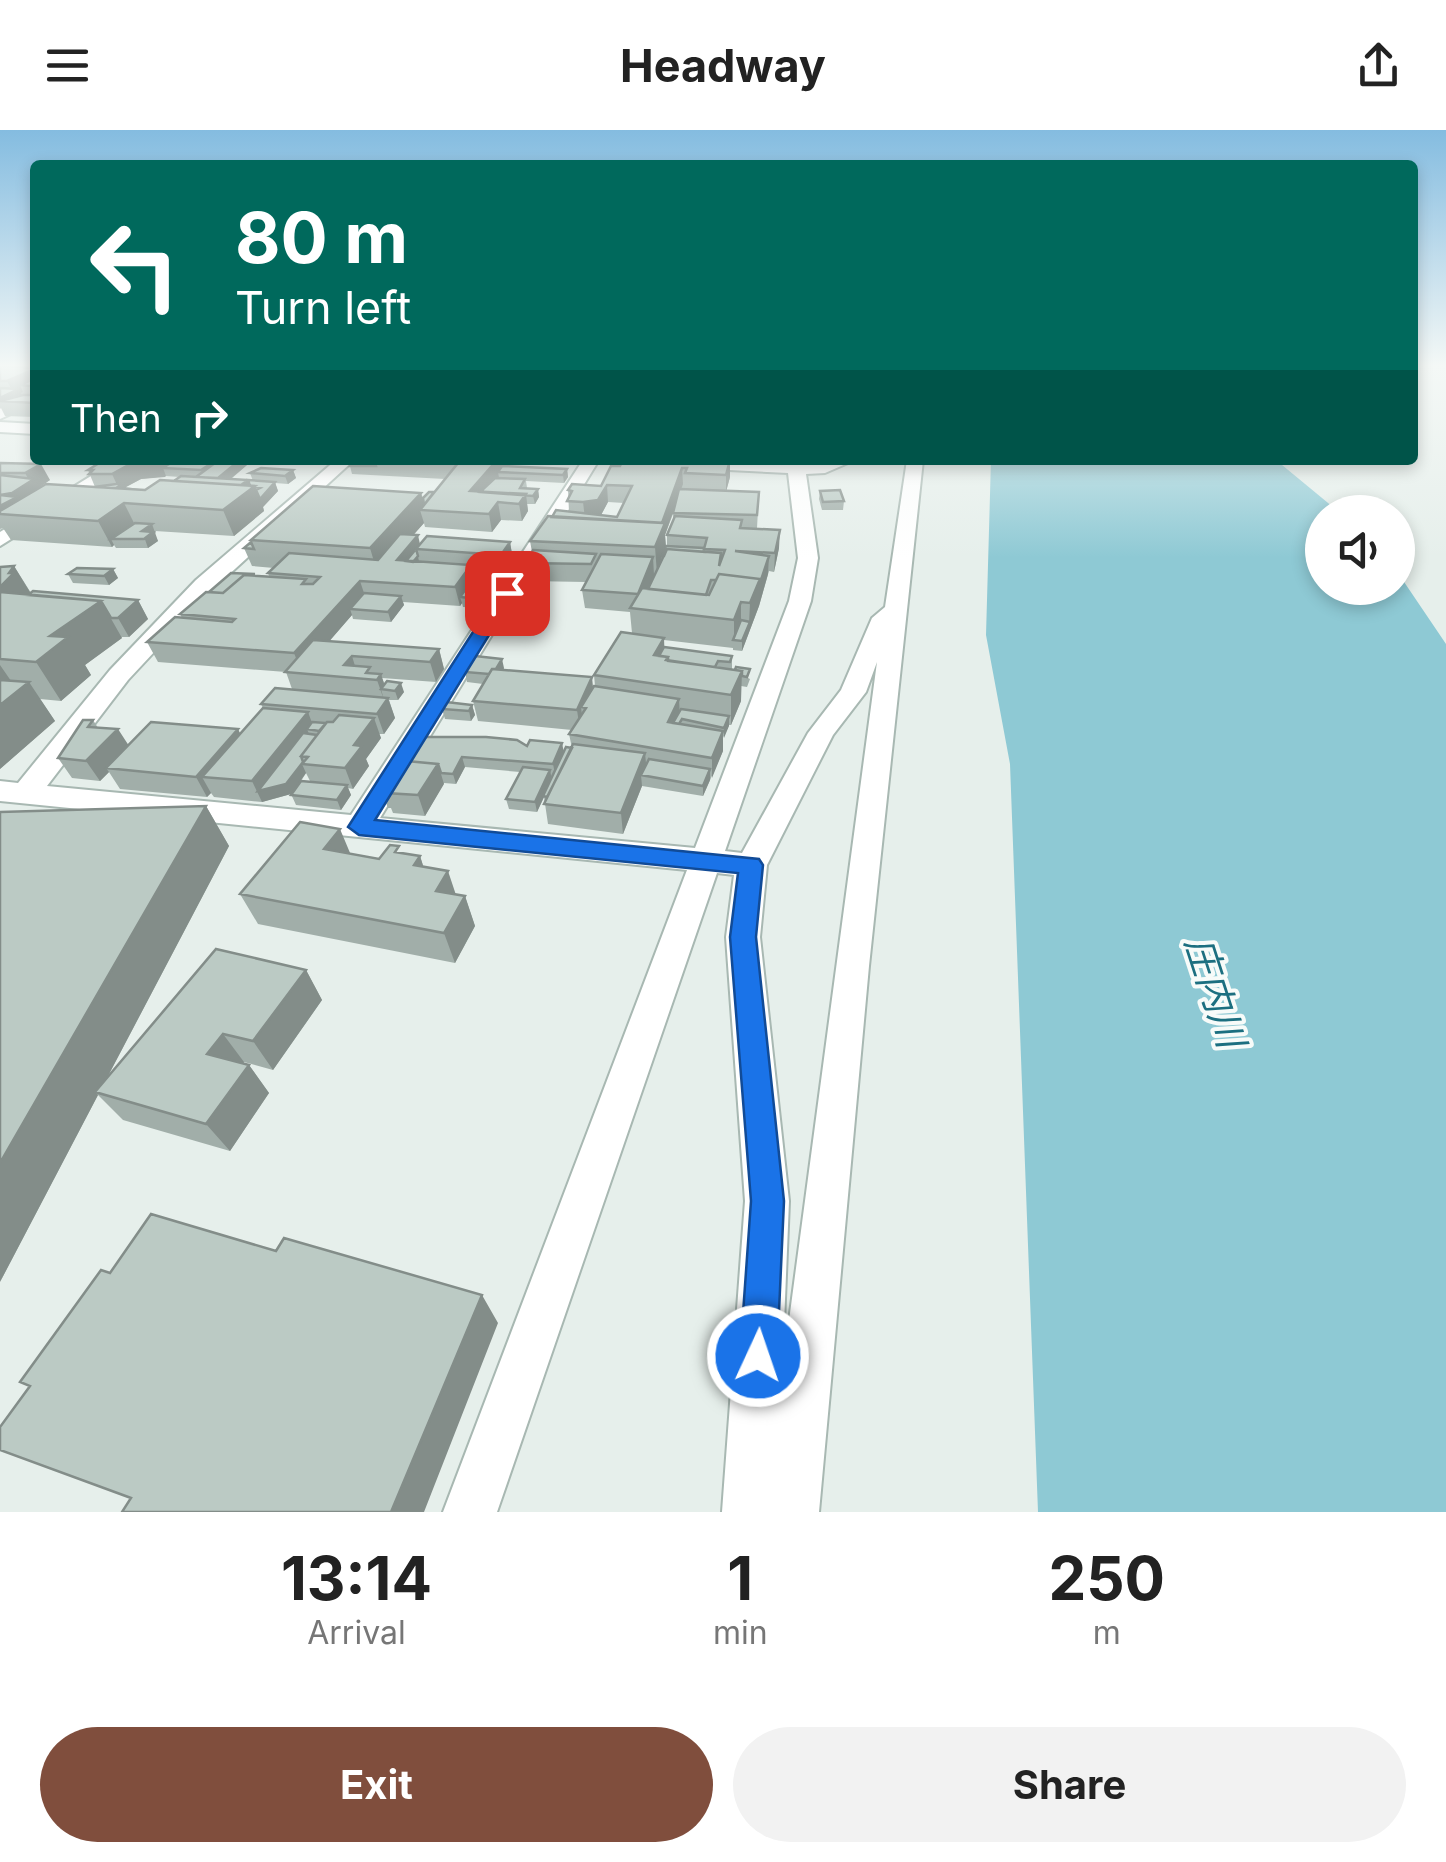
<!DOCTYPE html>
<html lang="en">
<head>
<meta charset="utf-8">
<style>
  :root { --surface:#fff; --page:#f2f2f2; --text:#222; --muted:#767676; --accent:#804e3d }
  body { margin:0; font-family:Inter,"Noto Sans JP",sans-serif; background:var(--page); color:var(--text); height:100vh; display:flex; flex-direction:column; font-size:38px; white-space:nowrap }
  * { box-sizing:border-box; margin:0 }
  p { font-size:32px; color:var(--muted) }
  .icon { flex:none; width:55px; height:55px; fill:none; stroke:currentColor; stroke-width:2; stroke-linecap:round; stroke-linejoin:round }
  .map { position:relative; height:1382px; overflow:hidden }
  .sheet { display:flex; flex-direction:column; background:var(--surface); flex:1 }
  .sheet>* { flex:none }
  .guide { position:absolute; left:30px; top:30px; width:1388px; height:305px; border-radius:10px; box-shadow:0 5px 15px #0003; background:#00695c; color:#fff; overflow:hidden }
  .controls { position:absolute; left:1305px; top:365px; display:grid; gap:20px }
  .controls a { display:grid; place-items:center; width:110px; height:110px; border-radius:50%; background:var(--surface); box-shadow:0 5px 15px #0003; font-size:50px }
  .pin { position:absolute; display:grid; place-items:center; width:85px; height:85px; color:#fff; margin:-42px; border-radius:20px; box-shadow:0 5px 15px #0006 }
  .me { position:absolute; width:110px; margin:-55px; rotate:3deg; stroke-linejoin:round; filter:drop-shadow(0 0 8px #0008) }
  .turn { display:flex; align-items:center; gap:35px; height:210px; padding:0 40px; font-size:45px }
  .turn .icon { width:130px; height:130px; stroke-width:2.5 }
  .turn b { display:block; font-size:70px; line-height:85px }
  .then { display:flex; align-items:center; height:95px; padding:0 40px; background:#0003; gap:20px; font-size:38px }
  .eta { display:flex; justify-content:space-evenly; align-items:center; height:170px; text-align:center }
  .eta b { font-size:60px; font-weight:700; line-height:70px }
  .button { display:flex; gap:20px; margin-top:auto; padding:20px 40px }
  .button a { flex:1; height:115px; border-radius:60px; background:var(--accent); color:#fff; font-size:40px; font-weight:700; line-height:115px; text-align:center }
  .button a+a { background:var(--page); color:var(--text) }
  header { display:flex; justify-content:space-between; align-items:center; height:130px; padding:0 40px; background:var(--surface); font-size:45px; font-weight:700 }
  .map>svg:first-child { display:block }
</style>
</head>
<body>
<header><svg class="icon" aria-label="menu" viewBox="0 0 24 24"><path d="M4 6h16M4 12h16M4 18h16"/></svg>Headway<svg class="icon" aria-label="share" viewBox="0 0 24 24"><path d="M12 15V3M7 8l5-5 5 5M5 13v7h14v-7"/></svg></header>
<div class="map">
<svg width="1446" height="1382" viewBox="0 0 1446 1382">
  <rect width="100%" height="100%" fill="#e6efeb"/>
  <path fill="#8ec9d4" d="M 991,330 L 1276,330 L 1339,382 L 1322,382 L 1322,458 L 1398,458 L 1398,443 L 1446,514 L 1446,1382 L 1038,1382 L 1010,634 L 986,505 Z"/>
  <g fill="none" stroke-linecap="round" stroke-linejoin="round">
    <g stroke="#a8b8b2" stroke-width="4">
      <path id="minor" d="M 35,263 L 35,273 L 0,289 L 0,278 Z
        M 0,292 L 35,294 L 35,304 L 0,302 Z
        M 117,330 L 137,330 L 0,416 L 0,402 Z
        M 336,330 L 354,330 L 212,460 L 128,550 L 47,656 L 351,685 L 583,330 L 599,330 L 380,688 L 695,718 L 789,471 L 798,428 L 788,343 L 629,335 L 621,330 L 818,334 L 855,330 L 825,343 L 806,344 L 818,428 L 811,471 L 725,721 L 742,723 L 808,603 L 841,560 L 872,488 L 885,477 L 907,330 L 923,330 L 869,836 L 819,1382 L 722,1382 L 745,1071 L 726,807 L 734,745 L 717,743 L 497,1382 L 443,1382 L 687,740 L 0,671 L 0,651 L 18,653 L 110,540 L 196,450 ZM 877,532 L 782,1243 L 789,1071 L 760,807 L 767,735 L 833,605 L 866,562 Z"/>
    </g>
    <use href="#minor" fill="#fff" fill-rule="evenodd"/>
  </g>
  <path fill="#a1aea9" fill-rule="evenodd" d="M 0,235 L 35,235 L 35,287 L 5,286 L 1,278 L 0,279 Z
    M 356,330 L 514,330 L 509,336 L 567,339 L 568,347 L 564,353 L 526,351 L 527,358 L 538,359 L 539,367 L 535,374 L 527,374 L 528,381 L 522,391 L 501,390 L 492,402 L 425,397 L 424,393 L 413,405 L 420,414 L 510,412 L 513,430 L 504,443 L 472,441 L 474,449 L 493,450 L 495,459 L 482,478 L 463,477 L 462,473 L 460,476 L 403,472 L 404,475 L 391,492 L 353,489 L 352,485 L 329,511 L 439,519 L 444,539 L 436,552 L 382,548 L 385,555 L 404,562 L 398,570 L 389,570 L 395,588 L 384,604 L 379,604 L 381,608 L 366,629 L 369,636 L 353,659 L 348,658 L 351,665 L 341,680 L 296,675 L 291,664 L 262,672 L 214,667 L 211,663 L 207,667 L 120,659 L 109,642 L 100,651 L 72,648 L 58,628 L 93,590 L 98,598 L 128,615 L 238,599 L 240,604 L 263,578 L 261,574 L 292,559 L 286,542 L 158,532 L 147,512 L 182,488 L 180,484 L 209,462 L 256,445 L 269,446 L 268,443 L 274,438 L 252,436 L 244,418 L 251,412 L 251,410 L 421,363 L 423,368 L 434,362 L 445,349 L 352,344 L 350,336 ZM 306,643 L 310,651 L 301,651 Z
    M 730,330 L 730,347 L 726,361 L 759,362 L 757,398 L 779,418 L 774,442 L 769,441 L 759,476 L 742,521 L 733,520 L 733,518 L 664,510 L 664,517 L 732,526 L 732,540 L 750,549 L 747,557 L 741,556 L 741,571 L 731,595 L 729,595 L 723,608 L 723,621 L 703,666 L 642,656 L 623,704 L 548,694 L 544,667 L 537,682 L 509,679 L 506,669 L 520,642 L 465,637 L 456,654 L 444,653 L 425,686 L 393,683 L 391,678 L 388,678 L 380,657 L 406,631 L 527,616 L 564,623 L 572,618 L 569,604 L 572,600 L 478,591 L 473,571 L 483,554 L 467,552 L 465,542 L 504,538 L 504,540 L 593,558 L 595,556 L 594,545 L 632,503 L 630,482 L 585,478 L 582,460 L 586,452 L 529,451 L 526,433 L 532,422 L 530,411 L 552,387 L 569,382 L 568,360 L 601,356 L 620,336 ZM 608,372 L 624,373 L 617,387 L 601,385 ZM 673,384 L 673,390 L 667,405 L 667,416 L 666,416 L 665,405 Z
    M 215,331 L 216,333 L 247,335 L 231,349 L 253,351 L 250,343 L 293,340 L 296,348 L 288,354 L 275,353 L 278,361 L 263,377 L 264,381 L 234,406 L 155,401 L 156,403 L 154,404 L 158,411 L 148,418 L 116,418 L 114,415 L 112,417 L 11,410 L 3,398 L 0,399 L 0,333 L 50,350 L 39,357 L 95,357 L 88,340 ZM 166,346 L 180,347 L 174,351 L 145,360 L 126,357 L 141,349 Z
    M 820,361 L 844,371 L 843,380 L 822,380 L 819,369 Z
    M 14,436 L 31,463 L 138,470 L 148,489 L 129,507 L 121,507 L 122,508 L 85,535 L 91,545 L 61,571 L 40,569 L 55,591 L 0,639 L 0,437 Z
    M 113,439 L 118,448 L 109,455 L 73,453 L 68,444 Z
    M 472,575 L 475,585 L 471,591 L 445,589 L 442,579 Z
    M 206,676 L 229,716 L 108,946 L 306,840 L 322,870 L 273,940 L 244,932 L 243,934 L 249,935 L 269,963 L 230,1021 L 123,990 L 98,965 L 0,1152 Z
    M 401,723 L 420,726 L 423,736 L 455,764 L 465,766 L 475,796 L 455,833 L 258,794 L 240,764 L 350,724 L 379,729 Z"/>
  <path fill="#838d89" d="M 5,235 L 35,235 L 35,263 L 33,264 L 30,256 L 20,255 L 23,262 L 21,263 L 23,266 L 0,271 L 0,268 L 13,262 L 7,251 Z
    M 158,330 L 190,330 L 163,338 L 166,346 L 165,347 L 141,349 L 126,357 L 128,362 L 98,381 L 118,357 L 112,344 L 134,332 Z
    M 240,330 L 245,330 L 247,335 L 222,356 L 210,355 Z
    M 497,330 L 514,330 L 504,342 L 498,342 L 499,348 L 486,363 L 470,361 Z
    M 730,330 L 730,347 L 726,362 L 726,345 Z
    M 41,334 L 50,350 L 0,384 L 0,365 L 30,352 L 25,343 Z
    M 682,338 L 683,354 L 665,405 L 666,419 L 662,426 L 657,444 L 655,417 L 660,400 Z
    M 567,339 L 568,347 L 564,353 L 563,345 Z
    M 293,340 L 296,348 L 288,354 L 285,346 Z
    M 248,350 L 255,356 L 260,369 L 275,352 L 278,361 L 263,377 L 264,381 L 234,406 L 223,380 L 232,362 Z
    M 607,355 L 608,372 L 600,387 L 585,389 L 583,372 Z
    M 538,359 L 539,367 L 535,374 L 533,366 Z
    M 421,363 L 425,380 L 420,380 L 424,393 L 378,445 L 370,418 Z
    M 526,364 L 528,381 L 522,391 L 519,374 Z
    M 498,372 L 501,390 L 492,402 L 489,384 Z
    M 124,373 L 137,399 L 111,409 L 114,415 L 112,417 L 98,391 Z
    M 152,394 L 158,411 L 148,418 L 142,401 Z
    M 780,400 L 779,418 L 774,442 L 775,423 Z
    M 418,405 L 421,419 L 416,419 L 420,435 L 397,430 Z
    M 510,412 L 513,430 L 504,443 L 501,425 Z
    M 769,426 L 768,444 L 759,476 L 742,521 L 742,511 L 749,494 L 750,473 Z
    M 653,427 L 654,445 L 640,479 L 638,464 Z
    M 471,435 L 475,454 L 460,467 L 462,473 L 460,476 L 455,457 Z
    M 14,436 L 36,472 L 0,469 L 0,457 Z
    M 113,439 L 118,448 L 109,455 L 104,446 Z
    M 493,450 L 495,459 L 482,478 L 480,469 Z
    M 360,451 L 366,469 L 350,479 L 352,485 L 302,543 L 294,523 Z
    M 401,466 L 404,475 L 391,492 L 388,482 Z
    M 138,470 L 148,489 L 129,507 L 118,488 Z
    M 101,471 L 122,508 L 85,535 L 91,545 L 61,571 L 36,532 L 50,506 Z
    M 741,472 L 741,500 L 734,510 L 734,490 Z
    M 664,508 L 665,536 L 654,525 Z
    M 439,519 L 444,539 L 436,552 L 430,532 Z
    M 352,526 L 358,546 L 344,535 Z
    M 502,529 L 504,538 L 495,554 L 493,545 Z
    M 0,535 L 18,561 L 29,552 L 55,591 L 0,639 Z
    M 742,541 L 741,571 L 731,595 L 731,565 Z
    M 381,544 L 386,560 L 381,559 L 384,570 L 377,550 Z
    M 592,547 L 594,567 L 586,578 L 581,577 L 583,593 L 580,600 L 577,580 Z
    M 401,553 L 404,562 L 398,570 L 395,561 Z
    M 388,568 L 395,588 L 384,604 L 377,584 Z
    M 679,569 L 680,589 L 674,602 L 668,592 Z
    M 472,575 L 475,585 L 471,591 L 469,581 Z
    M 308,582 L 315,601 L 307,599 L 311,609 L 274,657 L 303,632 L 302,634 L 306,643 L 291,664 L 262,672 L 252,651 Z
    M 729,586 L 729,596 L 724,608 L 724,598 Z
    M 374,588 L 381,608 L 366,629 L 369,636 L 353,659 L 345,638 L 354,615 Z
    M 118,599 L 131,619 L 106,638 L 109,642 L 100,651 L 86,631 Z
    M 238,599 L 248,620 L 202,647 L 211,663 L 207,667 L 196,647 Z
    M 723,601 L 723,621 L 712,648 L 712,628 Z
    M 562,613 L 564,623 L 555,644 L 553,634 Z
    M 645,623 L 647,643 L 641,645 L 642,656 L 623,704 L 621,683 Z
    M 462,627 L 465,637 L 456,654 L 453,644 Z
    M 438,634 L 444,654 L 425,686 L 418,665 Z
    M 710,639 L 710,650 L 703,666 L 703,656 Z
    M 550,640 L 552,650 L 537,682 L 535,672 Z
    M 347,655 L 351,665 L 341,680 L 337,670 Z
    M 206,676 L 229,716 L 99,963 L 95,962 L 98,965 L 0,1152 L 0,1033 Z
    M 340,699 L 353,730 L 324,719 Z
    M 420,726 L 430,757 L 414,735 Z
    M 448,741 L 458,771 L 436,761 Z
    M 465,766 L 475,796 L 455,833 L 444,803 Z
    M 306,840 L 322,870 L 273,940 L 253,911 Z
    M 223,904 L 244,932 L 229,953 L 207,924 Z
    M 249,935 L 269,963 L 230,1021 L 206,994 Z
    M 482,1165 L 498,1193 L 424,1382 L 391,1382 Z"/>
  <path fill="#bbcac4" stroke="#838d89" stroke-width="2.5" d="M 0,235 L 35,238 L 35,239 L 7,251 L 0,251 Z
    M 35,248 L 35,254 L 30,256 L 20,255 Z
    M 0,258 L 19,259 L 0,268 Z
    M 23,265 L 35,265 L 35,273 L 0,271 Z
    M 104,330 L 158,330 L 134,332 L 112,344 L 89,344 L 93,340 L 88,340 Z
    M 175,330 L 204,330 L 215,331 L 201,340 L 163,338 Z
    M 219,330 L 240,330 L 218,348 L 196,347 Z
    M 356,330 L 374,330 L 376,336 L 350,336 Z
    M 403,330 L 497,330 L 470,361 L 526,364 L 519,374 L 498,372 L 489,384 L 420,380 L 458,333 Z
    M 623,330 L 730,330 L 726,345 L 685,343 L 687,338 L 682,338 L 662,393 L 552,387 L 556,380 L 617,387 L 632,356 L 607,355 L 598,370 L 583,372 L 567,371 L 572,361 L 568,360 L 572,354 L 601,356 L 611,336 L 620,336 Z
    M 0,333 L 41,334 L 25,343 L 0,343 Z
    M 502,336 L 567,339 L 563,345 L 498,342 Z
    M 261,338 L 293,340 L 285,346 L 250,343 Z
    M 0,345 L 34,349 L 12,363 L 0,365 Z
    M 181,346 L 248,350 L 241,355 L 174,351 Z
    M 495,348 L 525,349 L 520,358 L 538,359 L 533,366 L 480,362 Z
    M 160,350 L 255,356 L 223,380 L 124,373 L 98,391 L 0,384 L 0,381 L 46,354 L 145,360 Z
    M 248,350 L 275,352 L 260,369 L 256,360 L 260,358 L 250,356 Z
    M 124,353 L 116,358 L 94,357 Z
    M 313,356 L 421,363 L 370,418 L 251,410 Z
    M 679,359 L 759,362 L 757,385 L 673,383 Z
    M 840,360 L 844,371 L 823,372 L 820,361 Z
    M 429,362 L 434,362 L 424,375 L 423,368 Z
    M 0,365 L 17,367 L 0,376 Z
    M 548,386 L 665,393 L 655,417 L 530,411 Z
    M 675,386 L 742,390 L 740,398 L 780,400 L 775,423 L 735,421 L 769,426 L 760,453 L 760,449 L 719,444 L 716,450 L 711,450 L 706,465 L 648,459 L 667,419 L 721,423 L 719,436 L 725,420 L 704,419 L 707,408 L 667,405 Z
    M 135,393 L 152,394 L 142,401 L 153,402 L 144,409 L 111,409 Z
    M 400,404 L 418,405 L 397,430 L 471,435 L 455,457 L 360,451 L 294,523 L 147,512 L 175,487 L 232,492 L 235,489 L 180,484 L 206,462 L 223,463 L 244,445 L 306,449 L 302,454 L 313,454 L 320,447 L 268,443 L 289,423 L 378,430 Z
    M 427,406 L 510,412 L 501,425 L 416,419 Z
    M 251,412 L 254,419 L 244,418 Z
    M 666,416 L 704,418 L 704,422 L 667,419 L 664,426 L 662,426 Z
    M 416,419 L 418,426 L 413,432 L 406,431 Z
    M 533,420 L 596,424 L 591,434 L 526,433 Z
    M 601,424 L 653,427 L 638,464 L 582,460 Z
    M 14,436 L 9,443 L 14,443 L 0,457 L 0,437 Z
    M 77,438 L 113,439 L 104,446 L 68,444 Z
    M 231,443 L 255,444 L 244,445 L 223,463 L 209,462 Z
    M 719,444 L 760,449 L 750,473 L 741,472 L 734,490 L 630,478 L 642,458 L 709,465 Z
    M 474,448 L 493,450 L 480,469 L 460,467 Z
    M 33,461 L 138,470 L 118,488 L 111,488 L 101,471 L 28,465 Z
    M 0,462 L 101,471 L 50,506 L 68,507 L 36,532 L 0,529 Z
    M 364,463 L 401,466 L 388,482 L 350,479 Z
    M 741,490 L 750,492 L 742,511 L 733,510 Z
    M 621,502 L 664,508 L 654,525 L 668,527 L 666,530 L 742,541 L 731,565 L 594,545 Z
    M 313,510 L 439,519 L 430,532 L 352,526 L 344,535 L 370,537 L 366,543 L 381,544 L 377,550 L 285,542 Z
    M 664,517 L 732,526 L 730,532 L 718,531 L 715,537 L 668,531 L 668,527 L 659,526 Z
    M 475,526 L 502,529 L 496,539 L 492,539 L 489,544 L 465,542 Z
    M 736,537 L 750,539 L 747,547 L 742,546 L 742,541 L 735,540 Z
    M 492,539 L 592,547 L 577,580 L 473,571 Z
    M 0,550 L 29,552 L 0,575 Z
    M 387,551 L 401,553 L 395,561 L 381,559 Z
    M 594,556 L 679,569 L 668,592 L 723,601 L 712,628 L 569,604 L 586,578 L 581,577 Z
    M 275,558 L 388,568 L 377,584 L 261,574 Z
    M 446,572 L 472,575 L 469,581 L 442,579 Z
    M 263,578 L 308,582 L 252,651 L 202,647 Z
    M 681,579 L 729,586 L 724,598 L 682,589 L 679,594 L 673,593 Z
    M 339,585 L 374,588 L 354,615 L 362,616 L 345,638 L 302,634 L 308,627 L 301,626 L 327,592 L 333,592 Z
    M 83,590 L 93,590 L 88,597 L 118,599 L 86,631 L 58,628 Z
    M 151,592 L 238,599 L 196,647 L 106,638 Z
    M 312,592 L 326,593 L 319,601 L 307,599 Z
    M 303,603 L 317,605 L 301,626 L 303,632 L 286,654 L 258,661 Z
    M 425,607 L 486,607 L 517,610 L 527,616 L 530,610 L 562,613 L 553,634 L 462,627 L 453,644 L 441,643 L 438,634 L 406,631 Z
    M 573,614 L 645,623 L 621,683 L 544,674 Z
    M 566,617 L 572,618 L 547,667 L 543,666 Z
    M 649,629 L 710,639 L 703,656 L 641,645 Z
    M 397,630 L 438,634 L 418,665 L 386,663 L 388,658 L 380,657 Z
    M 523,637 L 550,640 L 535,672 L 506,669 Z
    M 301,651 L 347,655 L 337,670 L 291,665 Z
    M 206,676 L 0,1033 L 0,682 Z
    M 300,692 L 340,699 L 324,719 L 379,729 L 390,715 L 399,716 L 395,722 L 420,726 L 414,735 L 448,741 L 436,761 L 465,766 L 444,803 L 240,764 Z
    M 216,819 L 306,840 L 253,911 L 223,904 L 207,924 L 249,935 L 206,994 L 95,962 Z
    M 151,1084 L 276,1121 L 284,1108 L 482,1165 L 391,1382 L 122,1382 L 131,1368 L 0,1320 L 0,1297 L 30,1256 L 20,1252 L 101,1140 L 110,1143 Z"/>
  <linearGradient id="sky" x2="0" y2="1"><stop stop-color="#84bce0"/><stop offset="0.55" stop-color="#f4f8f6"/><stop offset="1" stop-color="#f4f8f6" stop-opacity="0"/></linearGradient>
  <rect width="1446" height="428" fill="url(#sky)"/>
  <path fill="#1a73e8" stroke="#114b97" stroke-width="2.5" d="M 507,458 L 515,463 L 375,690 L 759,729 L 763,735 L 756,807 L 784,1071 L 777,1226 L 771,1240 L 758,1245 L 745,1240 L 740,1226 L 751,1071 L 730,807 L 738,743 L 359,705 L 348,697 L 498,463 Z"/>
  <g text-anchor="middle" stroke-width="8" stroke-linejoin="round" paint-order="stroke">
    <g font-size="38" font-style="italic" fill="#1c6f80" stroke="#f7fbf9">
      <text transform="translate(1215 862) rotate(72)" y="13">庄内川</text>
    </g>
  </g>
</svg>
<div class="controls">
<a><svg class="icon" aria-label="sound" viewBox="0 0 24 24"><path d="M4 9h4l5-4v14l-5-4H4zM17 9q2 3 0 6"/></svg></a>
</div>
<div class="pin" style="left:507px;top:463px;background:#d93025"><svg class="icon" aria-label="arrive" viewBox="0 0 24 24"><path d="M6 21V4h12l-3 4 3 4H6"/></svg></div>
<svg class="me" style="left:758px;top:1226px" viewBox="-20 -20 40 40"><circle r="17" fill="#1a73e8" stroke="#fff" stroke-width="3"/><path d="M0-11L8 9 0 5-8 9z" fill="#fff"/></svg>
<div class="guide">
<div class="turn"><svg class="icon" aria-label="left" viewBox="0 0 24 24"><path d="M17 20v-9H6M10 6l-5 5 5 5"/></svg><div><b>80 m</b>Turn left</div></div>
<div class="then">Then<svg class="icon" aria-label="right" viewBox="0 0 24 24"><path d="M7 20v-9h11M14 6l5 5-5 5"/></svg></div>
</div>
</div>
<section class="sheet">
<div class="eta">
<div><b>13:14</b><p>Arrival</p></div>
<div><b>1</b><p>min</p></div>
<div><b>250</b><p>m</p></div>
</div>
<div class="button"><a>Exit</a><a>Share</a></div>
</section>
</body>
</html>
